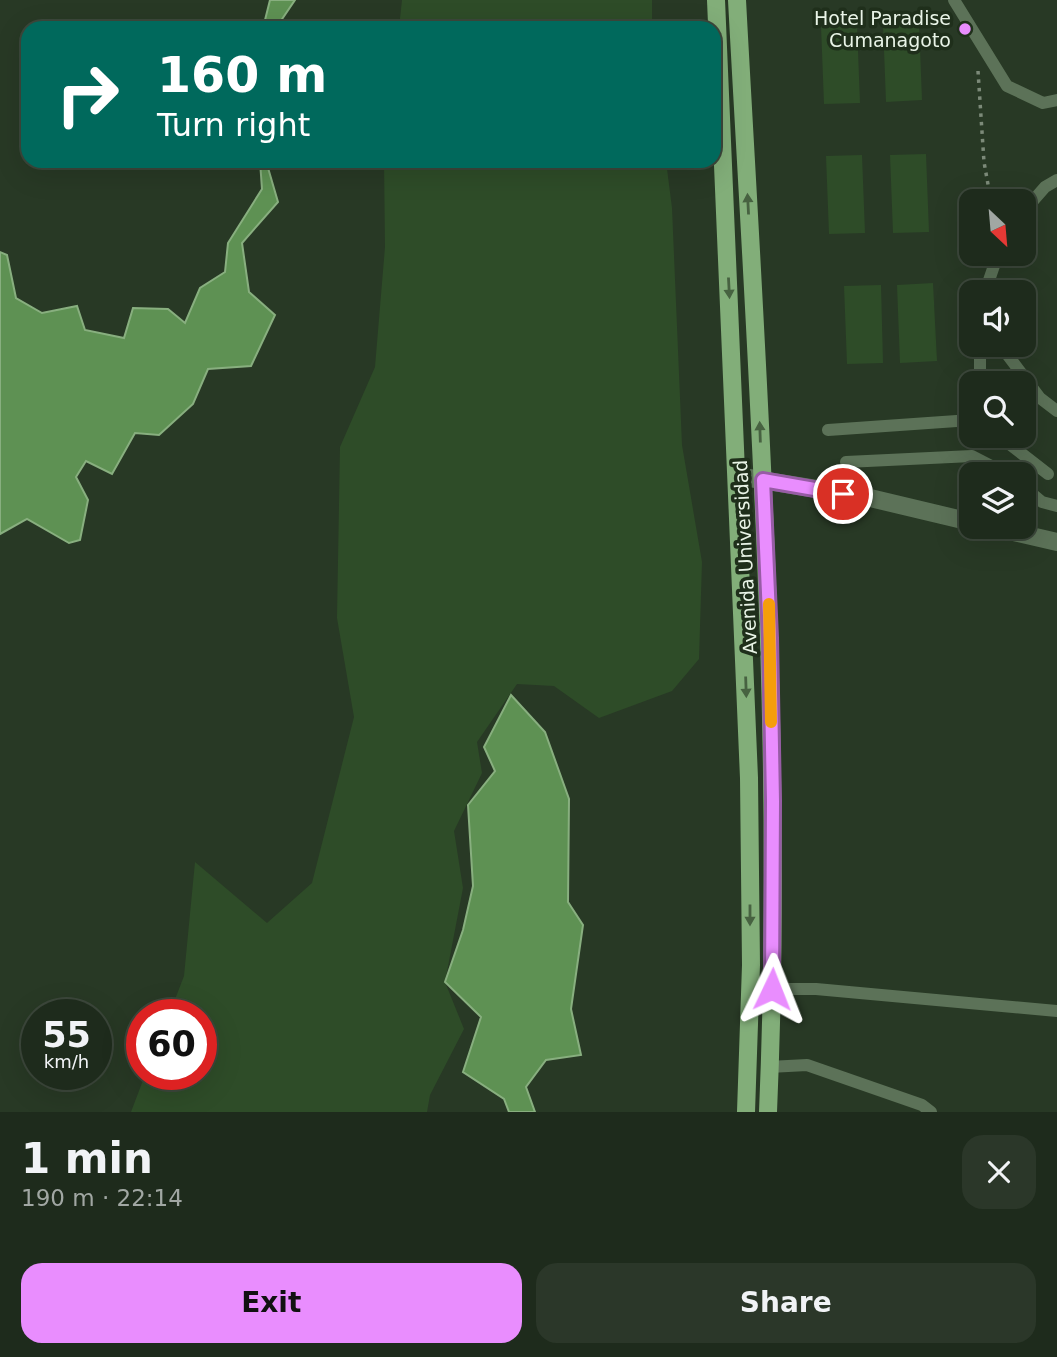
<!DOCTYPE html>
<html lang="en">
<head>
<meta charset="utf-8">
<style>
  :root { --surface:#1e2b1c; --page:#2b3729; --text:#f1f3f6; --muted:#a1a7a3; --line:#3c473b; --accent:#e98dfe }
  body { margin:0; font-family:"DejaVu Sans",sans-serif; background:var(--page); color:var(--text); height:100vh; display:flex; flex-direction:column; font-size:26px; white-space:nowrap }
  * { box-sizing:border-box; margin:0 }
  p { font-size:23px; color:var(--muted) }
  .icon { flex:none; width:38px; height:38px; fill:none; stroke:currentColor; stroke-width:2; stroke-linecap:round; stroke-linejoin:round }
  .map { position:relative; height:1112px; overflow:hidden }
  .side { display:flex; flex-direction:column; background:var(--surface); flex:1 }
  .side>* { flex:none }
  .hud { position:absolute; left:21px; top:21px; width:700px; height:147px; border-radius:21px; box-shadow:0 7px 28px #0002,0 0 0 2px var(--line); background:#00695c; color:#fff; overflow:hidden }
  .needle { width:46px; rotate:154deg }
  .buttons { position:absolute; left:959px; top:189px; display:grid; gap:14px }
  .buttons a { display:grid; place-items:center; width:77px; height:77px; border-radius:14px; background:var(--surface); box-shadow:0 7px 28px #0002,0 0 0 2px var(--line); font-size:35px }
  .speed { position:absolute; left:21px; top:999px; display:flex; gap:14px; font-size:35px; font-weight:700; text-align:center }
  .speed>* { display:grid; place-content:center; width:91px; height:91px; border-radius:50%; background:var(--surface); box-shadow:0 7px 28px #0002,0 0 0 2px var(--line); line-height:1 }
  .speed small { font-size:18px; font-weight:400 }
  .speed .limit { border:10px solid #d22; background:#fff; color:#111 }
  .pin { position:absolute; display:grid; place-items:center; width:60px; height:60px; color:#fff; margin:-30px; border:4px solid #fff; border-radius:50%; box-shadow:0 2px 7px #0007 }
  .me { position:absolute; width:77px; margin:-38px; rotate:2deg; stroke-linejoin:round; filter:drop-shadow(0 0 5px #0008) }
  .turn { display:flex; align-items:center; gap:24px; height:147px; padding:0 21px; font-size:32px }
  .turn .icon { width:91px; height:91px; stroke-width:2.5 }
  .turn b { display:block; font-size:49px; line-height:60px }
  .round { display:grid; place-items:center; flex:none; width:74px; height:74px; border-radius:21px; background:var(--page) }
  .overview { display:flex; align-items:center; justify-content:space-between; height:119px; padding:0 21px }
  h1 { font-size:42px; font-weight:600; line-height:52px }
  .cta { display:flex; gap:14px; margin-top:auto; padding:14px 21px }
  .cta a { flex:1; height:80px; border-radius:21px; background:var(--accent); color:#111; font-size:28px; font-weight:600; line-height:80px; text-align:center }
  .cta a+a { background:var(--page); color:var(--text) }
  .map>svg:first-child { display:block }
</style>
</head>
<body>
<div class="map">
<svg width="1057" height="1112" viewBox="0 0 1057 1112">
  <rect width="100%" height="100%" fill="#283925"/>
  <path fill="#2e4c28" d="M 402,0 L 652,0 L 652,28 L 399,28 Z
    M 919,22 L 922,100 L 886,102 L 883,24 Z
    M 857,25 L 860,103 L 824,104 L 821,26 Z
    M 926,154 L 929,232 L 893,233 L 890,155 Z
    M 862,155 L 865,233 L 829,234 L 826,156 Z
    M 384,161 L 666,161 L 672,208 L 682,445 L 702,562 L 699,659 L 672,691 L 599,718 L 554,686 L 517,684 L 477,742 L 482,773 L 454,831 L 463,888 L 445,982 L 464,1029 L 430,1095 L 427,1112 L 131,1112 L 145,1075 L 201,1074 L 201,1015 L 169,1015 L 184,976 L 195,862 L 267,923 L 312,883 L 354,717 L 337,618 L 340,447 L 375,367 L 385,247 Z
    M 933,283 L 937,361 L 900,363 L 897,285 Z
    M 881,285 L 883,363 L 847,364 L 844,286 Z"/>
  <path fill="#5e9153" stroke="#88af7f" stroke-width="2" d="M 270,0 L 295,0 L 276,28 L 263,28 Z
    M 260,161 L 266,161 L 278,202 L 242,243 L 249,292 L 275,315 L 251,366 L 208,369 L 193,404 L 159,435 L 135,433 L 112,474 L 86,461 L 76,477 L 88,500 L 80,540 L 69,543 L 27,519 L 0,534 L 0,252 L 7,255 L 16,298 L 42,313 L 77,306 L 85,330 L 124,338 L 133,308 L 168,309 L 185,323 L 200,288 L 225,272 L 228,243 L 262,189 Z
    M 511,695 L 545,732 L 569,799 L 568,902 L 583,925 L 571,1009 L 581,1055 L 546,1060 L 526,1087 L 535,1112 L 509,1112 L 504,1099 L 463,1072 L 481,1017 L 445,982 L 463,930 L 473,886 L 468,805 L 495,771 L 484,747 Z"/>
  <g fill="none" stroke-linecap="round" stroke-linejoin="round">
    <path stroke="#7c8a79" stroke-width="3.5" stroke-dasharray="3.5 5" stroke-linecap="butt" d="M 978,71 L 984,162 L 991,201"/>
    <path stroke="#5c7258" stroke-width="12" d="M 954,0 L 1007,86 L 1043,103 L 1057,100
      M 1024,211 L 1045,187 L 1057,180
      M 985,292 L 998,254
      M 1000,345 L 1040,398 L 1057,411
      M 980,383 L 980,345
      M 828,430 L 971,420
      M 999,436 L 1048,474
      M 846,462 L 972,456 L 1007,474
      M 1024,487 L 1042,502 L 1057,506
      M 772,989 L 816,989 L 1057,1011
      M 769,1067 L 807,1065 L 922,1105 L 931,1112"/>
    <path stroke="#5c7258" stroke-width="18" d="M 737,476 L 866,497 L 971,522
      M 992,527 L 1057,542"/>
    <path stroke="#82ae79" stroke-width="18" d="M 716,0 L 749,778 L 751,965 L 746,1112
      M 737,0 C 757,371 784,741 768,1112"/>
  </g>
  <defs><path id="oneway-solid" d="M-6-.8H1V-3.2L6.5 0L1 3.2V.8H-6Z" transform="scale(1.75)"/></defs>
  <g fill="#476241">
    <use href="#oneway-solid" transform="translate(748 204) rotate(-93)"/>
    <use href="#oneway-solid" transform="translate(729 288) rotate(87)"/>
    <use href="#oneway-solid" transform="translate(760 432) rotate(-92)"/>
    <use href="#oneway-solid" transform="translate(746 687) rotate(88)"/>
    <use href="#oneway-solid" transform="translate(750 915) rotate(90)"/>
  </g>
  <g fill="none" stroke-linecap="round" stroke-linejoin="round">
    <g stroke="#975ca5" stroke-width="18">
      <path id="route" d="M 772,989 L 773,801 L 770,638 L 763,480 L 843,494"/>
    </g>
    <use href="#route" stroke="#e98dfe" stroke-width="12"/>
    <path stroke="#f59e0b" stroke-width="12" d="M 769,604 L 771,722"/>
  </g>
  <circle fill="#e98dfe" stroke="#1f2f1b" stroke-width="2.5" cx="965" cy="29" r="7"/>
  <g text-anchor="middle" stroke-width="7" stroke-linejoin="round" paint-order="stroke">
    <g font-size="19" fill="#e9f4e7" stroke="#1f2f1b" text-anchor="end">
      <text x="951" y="25">Hotel Paradise<tspan x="951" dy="22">Cumanagoto</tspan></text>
    </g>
    <g font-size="19" fill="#e9f4e7" stroke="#1f2f1b">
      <text transform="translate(745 557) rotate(-93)" y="7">Avenida Universidad</text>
    </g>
  </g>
</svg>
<div class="buttons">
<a><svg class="needle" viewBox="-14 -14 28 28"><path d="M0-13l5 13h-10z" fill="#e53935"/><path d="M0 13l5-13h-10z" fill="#a1a7a3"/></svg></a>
<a><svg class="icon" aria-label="sound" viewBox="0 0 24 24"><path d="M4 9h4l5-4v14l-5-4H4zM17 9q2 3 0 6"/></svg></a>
<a><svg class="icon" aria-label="search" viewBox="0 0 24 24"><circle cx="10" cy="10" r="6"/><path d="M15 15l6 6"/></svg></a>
<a><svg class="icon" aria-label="layers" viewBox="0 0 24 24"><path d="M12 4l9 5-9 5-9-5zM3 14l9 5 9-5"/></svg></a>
</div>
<div class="speed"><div>55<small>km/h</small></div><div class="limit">60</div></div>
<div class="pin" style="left:843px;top:494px;background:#d93025"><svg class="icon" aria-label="arrive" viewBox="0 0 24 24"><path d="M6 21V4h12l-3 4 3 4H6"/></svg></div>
<svg class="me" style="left:772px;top:989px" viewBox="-20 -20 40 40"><path d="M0-17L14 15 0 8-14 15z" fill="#e98dfe" stroke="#fff" stroke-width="4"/></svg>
<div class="hud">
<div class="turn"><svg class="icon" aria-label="right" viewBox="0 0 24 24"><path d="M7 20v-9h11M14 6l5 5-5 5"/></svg><div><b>160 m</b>Turn right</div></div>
</div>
</div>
<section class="side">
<div class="overview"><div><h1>1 min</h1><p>190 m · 22:14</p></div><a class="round"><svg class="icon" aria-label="close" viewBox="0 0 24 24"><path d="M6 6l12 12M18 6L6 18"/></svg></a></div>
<div class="cta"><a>Exit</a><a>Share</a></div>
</section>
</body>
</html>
